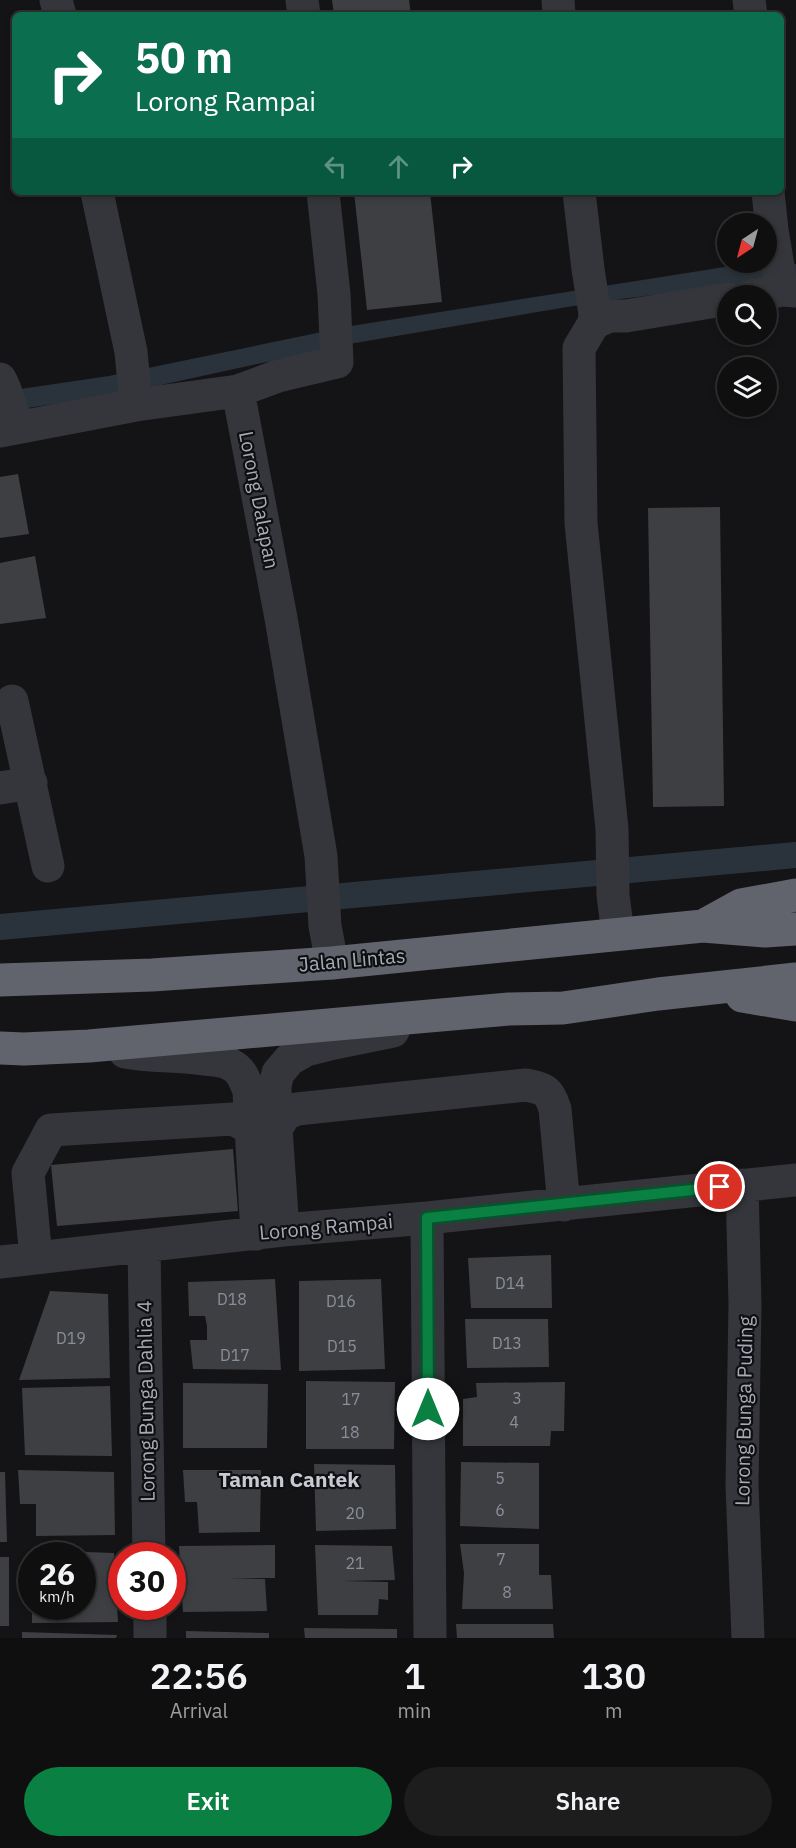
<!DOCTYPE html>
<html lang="en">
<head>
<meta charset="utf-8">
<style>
  :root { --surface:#0f0f10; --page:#1d1d1e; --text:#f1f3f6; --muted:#9b9c9f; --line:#2f2f30; --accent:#0b8043 }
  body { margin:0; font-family:"IBM Plex Sans",sans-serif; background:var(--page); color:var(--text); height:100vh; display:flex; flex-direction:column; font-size:22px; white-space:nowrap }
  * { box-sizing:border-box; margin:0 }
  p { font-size:20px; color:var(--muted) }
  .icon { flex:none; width:33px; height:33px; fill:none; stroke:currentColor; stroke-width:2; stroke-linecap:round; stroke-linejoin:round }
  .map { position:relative; height:1638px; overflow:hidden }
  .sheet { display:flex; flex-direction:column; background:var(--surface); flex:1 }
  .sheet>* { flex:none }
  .banner { position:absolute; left:12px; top:12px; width:772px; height:183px; border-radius:9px; box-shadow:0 3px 9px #0003,0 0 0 2px var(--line); background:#0b6e4f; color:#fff; overflow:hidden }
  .needle { width:39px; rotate:216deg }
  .buttons { position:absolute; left:717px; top:213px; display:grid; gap:12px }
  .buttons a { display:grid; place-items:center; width:60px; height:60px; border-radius:50%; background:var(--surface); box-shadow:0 3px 9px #0003,0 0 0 2px var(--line); font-size:30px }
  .speed { position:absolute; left:18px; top:1542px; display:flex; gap:12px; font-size:30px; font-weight:700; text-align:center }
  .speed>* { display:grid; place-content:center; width:78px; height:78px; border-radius:50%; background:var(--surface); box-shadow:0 3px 9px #0003,0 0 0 2px var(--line); line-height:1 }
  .speed small { font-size:15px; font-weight:400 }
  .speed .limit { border:9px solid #d22; background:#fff; color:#111 }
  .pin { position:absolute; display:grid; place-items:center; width:51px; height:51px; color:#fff; margin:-26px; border:3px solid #fff; border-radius:50%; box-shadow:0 2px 6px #0007 }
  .me { position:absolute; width:66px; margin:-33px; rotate:0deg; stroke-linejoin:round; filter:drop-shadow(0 0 4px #0008) }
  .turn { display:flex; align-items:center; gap:21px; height:126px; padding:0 24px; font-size:27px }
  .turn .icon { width:78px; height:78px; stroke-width:2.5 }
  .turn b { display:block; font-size:42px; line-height:51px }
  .lanes { display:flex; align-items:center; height:57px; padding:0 24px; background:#0003; justify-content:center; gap:30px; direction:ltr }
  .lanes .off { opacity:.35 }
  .eta { display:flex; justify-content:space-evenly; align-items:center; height:102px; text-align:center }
  .eta b { font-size:36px; font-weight:600; line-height:42px }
  .action { display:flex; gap:12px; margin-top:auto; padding:12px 24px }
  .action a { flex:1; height:69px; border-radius:36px; background:var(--accent); color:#fff; font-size:24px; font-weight:600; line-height:69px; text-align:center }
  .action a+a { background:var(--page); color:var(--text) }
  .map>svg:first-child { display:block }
</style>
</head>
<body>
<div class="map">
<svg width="796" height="1638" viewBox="0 0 796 1638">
  <rect width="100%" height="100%" fill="#141416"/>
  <path fill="#2a333b" d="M 796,264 L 796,283 L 732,285 L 597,302 L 349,344 L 115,395 L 0,412 L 0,392 L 109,376 L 351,326 L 731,266 Z"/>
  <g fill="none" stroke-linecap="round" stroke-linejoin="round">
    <path stroke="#2a333b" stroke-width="26" d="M 0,927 L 796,855"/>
  </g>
  <path fill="#3e3f43" d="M 332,0 L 409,0 L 411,15 L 334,15 Z
    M 354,192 L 430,192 L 442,302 L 367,310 Z
    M 18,474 L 29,534 L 0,538 L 0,477 Z
    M 720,507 L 724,806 L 653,807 L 648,508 Z
    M 35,556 L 46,618 L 0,624 L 0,563 Z
    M 233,1149 L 238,1211 L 57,1226 L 51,1165 Z
    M 551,1255 L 552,1308 L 471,1308 L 468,1258 Z
    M 275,1279 L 281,1370 L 193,1369 L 190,1340 L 207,1340 L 207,1326 L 205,1316 L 189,1316 L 188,1282 Z
    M 381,1279 L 385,1369 L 299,1371 L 299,1281 Z
    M 50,1291 L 108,1294 L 110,1378 L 19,1380 Z
    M 465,1319 L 548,1319 L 549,1367 L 467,1368 Z
    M 306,1381 L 395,1382 L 394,1449 L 306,1449 Z
    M 565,1382 L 564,1431 L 551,1431 L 550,1446 L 463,1446 L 463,1399 L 477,1397 L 476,1383 Z
    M 183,1383 L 268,1384 L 267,1448 L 183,1448 Z
    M 110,1386 L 112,1456 L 25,1455 L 22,1388 Z
    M 461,1462 L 539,1463 L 539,1529 L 460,1526 Z
    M 314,1464 L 395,1465 L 396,1529 L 316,1531 Z
    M 18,1470 L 114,1472 L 115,1535 L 36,1536 L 36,1504 L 20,1504 Z
    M 183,1470 L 261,1470 L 260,1532 L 199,1533 L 197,1502 L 185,1502 Z
    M 0,1472 L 5,1472 L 7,1542 L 0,1542 Z
    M 460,1544 L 539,1544 L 539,1575 L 551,1575 L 553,1609 L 462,1609 L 464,1573 Z
    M 275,1545 L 275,1578 L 228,1578 L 265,1579 L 267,1611 L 183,1612 L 179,1546 Z
    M 315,1545 L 392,1546 L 395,1580 L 342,1581 L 388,1582 L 388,1600 L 379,1599 L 378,1615 L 318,1615 Z
    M 32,1550 L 114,1553 L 118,1622 L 32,1623 L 32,1606 L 82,1606 L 82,1556 L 32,1556 Z
    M 0,1557 L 9,1557 L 9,1626 L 0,1626 Z
    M 456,1624 L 553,1624 L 554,1638 L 457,1638 Z
    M 304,1628 L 397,1629 L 397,1638 L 305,1638 Z
    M 186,1631 L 269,1633 L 269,1638 L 186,1638 Z
    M 22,1632 L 117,1635 L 116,1638 L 22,1638 Z"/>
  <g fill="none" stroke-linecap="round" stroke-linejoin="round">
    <path stroke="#35363b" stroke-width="33" d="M 56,0 L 60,15
      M 302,0 L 304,15
      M 558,0 L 559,15
      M 749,0 L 751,15
      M 97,192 L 131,352 L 136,405
      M 579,192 L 588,269 L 595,314 L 594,323 L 579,348 L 581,523 L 612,829 L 613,895 L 618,934
      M 768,192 L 772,230 L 782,290
      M 751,296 L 782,290 L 796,291
      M 594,323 L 609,316 L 626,316 L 728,299
      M 0,379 C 9,394 10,412 20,427
      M 238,391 L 278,376 L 337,362 L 334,294 L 323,192
      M 0,431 L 136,405 L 238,391 L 281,618 L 321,856 L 325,926 L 332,963
      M 12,701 L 48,866
      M 0,788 L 31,783
      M 125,1052 C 151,1057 178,1055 204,1059 C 213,1060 224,1060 231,1065 C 242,1070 245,1081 249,1091 L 257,1234
      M 276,1129 L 285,1114 L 297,1109 L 526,1085 C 545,1089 549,1090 555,1109 L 564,1205
      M 742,1185 L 745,1304 L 742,1485 L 748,1638
      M 427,1218 L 430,1638
      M 283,1230 L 276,1129 L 275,1086 L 278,1073 L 290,1059 L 306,1050 L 334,1043 L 393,1031
      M 144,1247 L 149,1556
      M 36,1258 L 28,1173 L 51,1130 L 233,1119 L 250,1128
      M 0,1262 L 283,1230 L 427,1218 L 796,1180
      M 150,1606 L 150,1638"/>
    <path stroke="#61646d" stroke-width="33" d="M 703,926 L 741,905 L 796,895
      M 0,980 L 152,975 L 332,963 L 703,926 L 765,931 L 796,929
      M 742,996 L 796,1005
      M 0,1048 L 24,1049 L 89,1046 L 509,1009 L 563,1008 L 658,994 L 796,979"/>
  </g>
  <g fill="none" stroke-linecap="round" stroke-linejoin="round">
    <g stroke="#07532c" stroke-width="15">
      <path id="route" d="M 428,1409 L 427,1218 L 720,1187"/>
    </g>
    <use href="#route" stroke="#0b8043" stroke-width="10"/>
  </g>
  <g text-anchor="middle" stroke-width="4.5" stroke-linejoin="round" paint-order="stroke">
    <g font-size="16" fill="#8b8f9a">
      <text x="510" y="1289">D14</text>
      <text x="232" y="1305">D18</text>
      <text x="341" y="1307">D16</text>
      <text x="71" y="1344">D19</text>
      <text x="507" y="1349">D13</text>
      <text x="342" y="1352">D15</text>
      <text x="235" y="1361">D17</text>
      <text x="517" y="1404">3</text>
      <text x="351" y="1405">17</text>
      <text x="514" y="1428">4</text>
      <text x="350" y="1438">18</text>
      <text x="500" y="1484">5</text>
      <text x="500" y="1516">6</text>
      <text x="355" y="1519">20</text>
      <text x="501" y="1565">7</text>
      <text x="355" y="1569">21</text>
      <text x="507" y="1598">8</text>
    </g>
    <g font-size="20" fill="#a5aab7" stroke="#0f0f11">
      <text transform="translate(259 500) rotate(79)" y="7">Lorong Dalapan</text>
      <text transform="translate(352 960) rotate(-5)" y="7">Jalan Lintas</text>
      <text transform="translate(326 1227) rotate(-5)" y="7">Lorong Rampai</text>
      <text transform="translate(146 1401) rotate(-91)" y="7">Lorong Bunga Dahlia 4</text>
      <text transform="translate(744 1411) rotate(-89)" y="7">Lorong Bunga Puding</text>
    </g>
    <g font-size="21" font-weight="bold" fill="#c7c9d3" stroke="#0f0f11">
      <text x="289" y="1487">Taman Cantek</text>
    </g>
  </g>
</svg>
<div class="buttons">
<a><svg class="needle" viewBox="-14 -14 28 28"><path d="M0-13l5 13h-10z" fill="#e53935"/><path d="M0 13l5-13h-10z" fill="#9b9c9f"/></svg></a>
<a><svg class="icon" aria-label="search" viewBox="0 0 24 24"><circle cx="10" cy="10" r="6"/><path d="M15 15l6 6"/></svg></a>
<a><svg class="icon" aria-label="layers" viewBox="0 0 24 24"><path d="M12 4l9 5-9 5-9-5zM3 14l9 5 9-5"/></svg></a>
</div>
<div class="speed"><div>26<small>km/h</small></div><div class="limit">30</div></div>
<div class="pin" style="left:720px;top:1187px;background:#d93025"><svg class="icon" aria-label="arrive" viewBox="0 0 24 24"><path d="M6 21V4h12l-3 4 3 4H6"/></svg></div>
<svg class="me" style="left:428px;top:1409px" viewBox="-20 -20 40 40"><circle r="19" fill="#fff"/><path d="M0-13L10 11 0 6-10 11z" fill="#0b8043"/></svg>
<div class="banner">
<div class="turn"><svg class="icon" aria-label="right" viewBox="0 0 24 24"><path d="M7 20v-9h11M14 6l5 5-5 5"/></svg><div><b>50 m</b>Lorong Rampai</div></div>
<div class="lanes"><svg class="icon off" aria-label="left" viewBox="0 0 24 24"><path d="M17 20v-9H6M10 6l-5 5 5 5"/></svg><svg class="icon off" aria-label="ahead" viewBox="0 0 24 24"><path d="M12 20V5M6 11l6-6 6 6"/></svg><svg class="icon" aria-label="right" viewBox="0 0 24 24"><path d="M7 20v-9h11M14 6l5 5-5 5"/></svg></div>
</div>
</div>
<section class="sheet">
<div class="eta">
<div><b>22:56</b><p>Arrival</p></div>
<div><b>1</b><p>min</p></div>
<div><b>130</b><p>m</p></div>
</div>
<div class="action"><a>Exit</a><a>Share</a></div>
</section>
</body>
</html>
